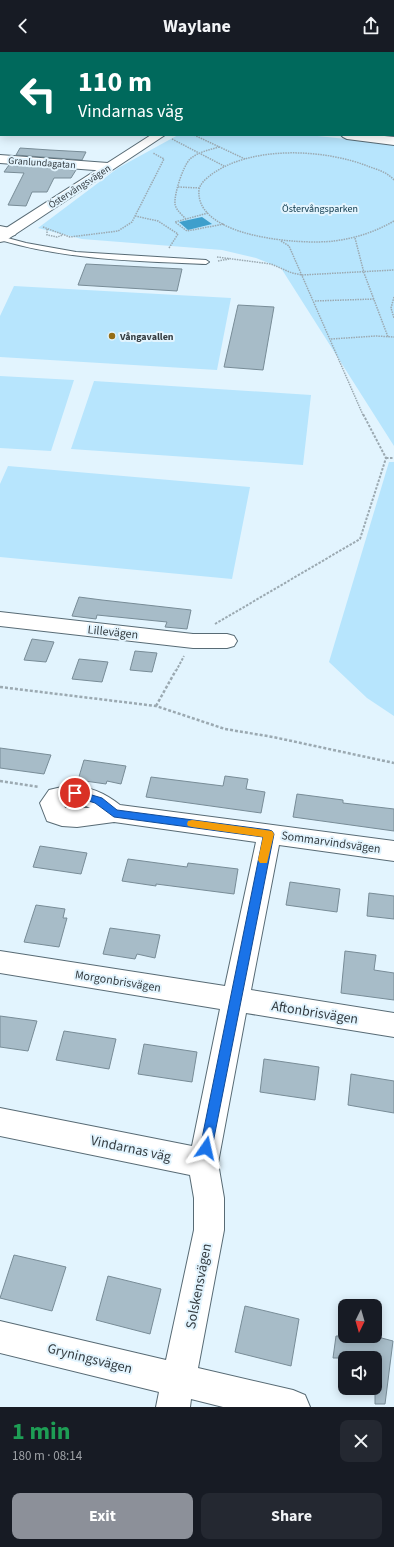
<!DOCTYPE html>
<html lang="en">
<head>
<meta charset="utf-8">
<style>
  :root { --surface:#171b24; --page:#242831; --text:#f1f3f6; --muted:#9ea1a6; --accent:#8c9099 }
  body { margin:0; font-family:"Source Sans 3",sans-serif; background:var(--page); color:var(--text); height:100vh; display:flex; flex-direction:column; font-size:15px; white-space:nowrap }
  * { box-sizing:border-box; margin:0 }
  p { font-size:13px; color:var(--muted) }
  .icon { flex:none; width:22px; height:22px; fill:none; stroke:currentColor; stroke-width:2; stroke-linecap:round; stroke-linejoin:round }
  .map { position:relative; height:1355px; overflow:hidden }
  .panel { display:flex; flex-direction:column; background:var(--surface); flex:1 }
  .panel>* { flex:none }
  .banner { position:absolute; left:0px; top:0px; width:394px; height:84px; box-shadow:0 2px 10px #0003; background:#00695c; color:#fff; overflow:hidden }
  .needle { width:26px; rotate:185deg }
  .tools { position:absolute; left:338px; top:1247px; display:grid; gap:8px }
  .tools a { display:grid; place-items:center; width:44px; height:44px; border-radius:8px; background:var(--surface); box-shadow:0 2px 10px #0003; font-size:20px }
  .pin { position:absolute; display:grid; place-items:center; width:34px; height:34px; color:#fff; margin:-17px; border:2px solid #fff; border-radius:50%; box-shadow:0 1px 4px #0007 }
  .me { position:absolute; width:44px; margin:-22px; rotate:11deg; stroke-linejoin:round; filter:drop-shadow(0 0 3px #0008) }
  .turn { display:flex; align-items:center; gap:14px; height:84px; padding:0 12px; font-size:18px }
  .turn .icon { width:52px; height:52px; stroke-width:2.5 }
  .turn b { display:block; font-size:28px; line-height:34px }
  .round { display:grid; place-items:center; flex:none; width:42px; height:42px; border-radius:8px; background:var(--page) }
  .head { display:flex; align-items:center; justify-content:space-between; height:68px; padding:0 12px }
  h1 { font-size:24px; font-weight:700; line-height:30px; color:#1e9e55 }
  .primary-button { display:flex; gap:8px; margin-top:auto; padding:8px 12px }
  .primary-button a { flex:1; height:46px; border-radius:8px; background:var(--accent); color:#fff; font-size:16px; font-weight:700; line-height:46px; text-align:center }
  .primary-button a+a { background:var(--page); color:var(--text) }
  header { display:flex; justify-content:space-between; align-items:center; height:52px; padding:0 12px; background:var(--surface); font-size:18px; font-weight:700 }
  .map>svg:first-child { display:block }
</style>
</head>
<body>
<header><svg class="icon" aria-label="back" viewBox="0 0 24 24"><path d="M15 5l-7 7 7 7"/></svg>Waylane<svg class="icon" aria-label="share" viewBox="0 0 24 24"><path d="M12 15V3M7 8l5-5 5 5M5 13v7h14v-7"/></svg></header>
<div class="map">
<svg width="394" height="1355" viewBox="0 0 394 1355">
  <rect width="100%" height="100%" fill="#e2f4fe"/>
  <path fill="#b7e5fd" d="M 178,83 L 308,83 L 394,92 L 394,394 L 281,216 L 256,206 L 222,198 L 82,187 L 38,176 L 118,116 Z
    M 14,234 L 231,246 L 217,318 L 0,305 L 0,264 Z
    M 0,324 L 74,328 L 51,399 L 0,396 Z
    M 94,329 L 311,343 L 303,413 L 71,397 Z
    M 389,410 L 394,410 L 394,664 L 367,646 L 329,610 Z
    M 8,414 L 250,435 L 232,527 L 0,505 L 0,432 Z"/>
  <path fill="#3e9fcc" d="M 202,165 L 212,172 L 188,178 L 179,170 Z"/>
  <path fill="#a7bcc8" stroke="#788c97" d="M 20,96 L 50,98 L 86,100 L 82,108 L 16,103 Z
    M 9,113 L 76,118 L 71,126 L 54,126 L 47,140 L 32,140 L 26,154 L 8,153 L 24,121 L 4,120 Z
    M 86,212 L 182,217 L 177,239 L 78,233 Z
    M 238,253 L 274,255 L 263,318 L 224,315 Z
    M 79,545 L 102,548 L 191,558 L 187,577 L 165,575 L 167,570 L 97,563 L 96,567 L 72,564 Z
    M 32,587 L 54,590 L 46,610 L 24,608 Z
    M 135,599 L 157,601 L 152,620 L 130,618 Z
    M 79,607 L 108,610 L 102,630 L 72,627 Z
    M 0,696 L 51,703 L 44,722 L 0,716 Z
    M 84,708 L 126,714 L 121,732 L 107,729 L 106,732 L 78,728 Z
    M 225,724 L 248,727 L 246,737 L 265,740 L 261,761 L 146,745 L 151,725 L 223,734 Z
    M 297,742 L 343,748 L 343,751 L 394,757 L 394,779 L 293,765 Z
    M 40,794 L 87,801 L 81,822 L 33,815 Z
    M 128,807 L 187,815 L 188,811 L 238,817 L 234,842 L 156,832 L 156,834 L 122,829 Z
    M 290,830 L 340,837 L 337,860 L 286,853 Z
    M 369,841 L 394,844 L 394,867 L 367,864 Z
    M 36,853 L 65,857 L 63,866 L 67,866 L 59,895 L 24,890 Z
    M 110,876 L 160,883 L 155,906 L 137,902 L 135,907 L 103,902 Z
    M 345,899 L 376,903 L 374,918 L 394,921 L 394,948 L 341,941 Z
    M 0,964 L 37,969 L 28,999 L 0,995 Z
    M 64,979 L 116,987 L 109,1017 L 56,1008 Z
    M 144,992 L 197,1000 L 192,1030 L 138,1022 Z
    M 264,1007 L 319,1015 L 315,1048 L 260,1040 Z
    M 351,1022 L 394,1029 L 394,1061 L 348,1053 Z
    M 14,1203 L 66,1215 L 52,1259 L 0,1246 Z
    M 108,1224 L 161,1237 L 150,1282 L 96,1268 Z
    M 245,1254 L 299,1267 L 291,1314 L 235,1300 Z
    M 336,1284 L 374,1284 L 393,1289 L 385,1352 L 375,1352 L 375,1306 L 333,1306 Z"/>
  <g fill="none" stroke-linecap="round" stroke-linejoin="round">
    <g stroke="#586b75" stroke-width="2">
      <path id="service" d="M 43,0 L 50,0 L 42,1 Z
        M 61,0 L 73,0 L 74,1 L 62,1 Z
        M 182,0 L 189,0 L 181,1 Z
        M 203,0 L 210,0 L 202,1 Z
        M 261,0 L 271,0 L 260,1 Z
        M 320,0 L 328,0 L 329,1 L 321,1 Z
        M 1,26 L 1,30 L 0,31 L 0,27 Z
        M 0,184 L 26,191 L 76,200 L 206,208 L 209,210 L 206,212 C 136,209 68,208 0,188 Z"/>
    </g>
    <g stroke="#586b75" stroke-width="2">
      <path id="minor" d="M 393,45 L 394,45 L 394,51 L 393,51 Z
        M 341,83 L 375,83 L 394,85 L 394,93 L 347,87 L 343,85 Z
        M 0,103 L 108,111 L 112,112 L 114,115 L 112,118 L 108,119 L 0,111 Z
        M 0,174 L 15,177 L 17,180 L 15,183 L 10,184 L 0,182 Z
        M 0,560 L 193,582 L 227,582 L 234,584 L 237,589 L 234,594 L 227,596 L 193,596 L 0,574 Z
        M 66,734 C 87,733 104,740 120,753 L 394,789 L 394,809 L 279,793 L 251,938 L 394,961 L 394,985 L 246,961 L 218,1111 L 224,1146 L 224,1178 L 198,1316 L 293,1338 L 305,1343 L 310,1355 L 223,1355 L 191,1347 L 190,1355 L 156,1355 L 159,1340 L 0,1301 L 0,1269 L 166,1308 L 194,1178 L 194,1146 L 190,1123 L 0,1084 L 0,1056 L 192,1094 L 220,957 L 0,921 L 0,899 L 225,934 L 256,790 L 114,770 L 77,775 L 62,774 L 47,769 L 40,751 L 49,738 ZM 64,752 L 82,752 L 90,756 L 65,756 Z"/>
    </g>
    <g stroke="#586b75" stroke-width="2">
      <path id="tertiary" d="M 0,34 L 1,34 L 1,40 L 0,40 Z
        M 151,83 L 165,83 L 5,189 L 0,190 L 0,180 Z"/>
    </g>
    <path stroke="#9ba9b1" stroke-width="1.5" stroke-dasharray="1.5 1" stroke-linecap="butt" d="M 194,83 L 245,107
      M 172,87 L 224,114
      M 394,128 C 388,121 379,118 370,115 C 326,97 253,93 212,122 C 207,126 200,131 199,138 C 195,186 302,193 334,189 C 356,186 375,180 394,169
      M 178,135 L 200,136
      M 208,161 L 175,170 L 187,179 L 224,172
      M 135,164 L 158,169 L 178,182 L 169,196
      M 186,167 C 182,163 176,158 175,152 C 174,142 183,114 190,107 C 198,100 209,98 219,95
      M 43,175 L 70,185 L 118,179 L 132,170 L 164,107 L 153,101
      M 47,177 L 47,183 L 57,185 L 63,183
      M 355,186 L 364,221 L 388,285
      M 281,189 L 289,194 L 363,363
      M 217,205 L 271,212 L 292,221 L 302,223 L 394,218
      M 218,209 L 229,207
      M 394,245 L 391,256 L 394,266
      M 315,249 L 375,247
      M 331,287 L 376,284 L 394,285"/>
    <path stroke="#9ba9b1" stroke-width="2" stroke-dasharray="2.5 1.5" stroke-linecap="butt" d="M 386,406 L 394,406
      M 215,572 L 360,487 L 386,406 L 363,362
      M 176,619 L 184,604"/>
    <path stroke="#9ba9b1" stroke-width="2.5" stroke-dasharray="3 2" stroke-linecap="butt" d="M 0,635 L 156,654 L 225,677 L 273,685 L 394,711
      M 156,654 L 176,618
      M 0,729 L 39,735"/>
    <use href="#service" fill="#fff" fill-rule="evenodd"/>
    <use href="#minor" fill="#fff" fill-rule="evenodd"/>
    <use href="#tertiary" fill="#fff" fill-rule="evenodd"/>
  </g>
  <path fill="#1a73e8" stroke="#114b97" d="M 75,738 L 102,746 L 117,758 L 269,778 L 272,779 L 274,782 L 212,1096 L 210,1100 L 206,1102 L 202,1100 L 200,1096 L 263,785 L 114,765 L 95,751 L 72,744 L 70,741 L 72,739 Z"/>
  <path fill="#f59e0b" d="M 192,768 L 272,779 L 274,782 L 267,811 L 260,811 L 258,808 L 263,785 L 192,775 L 188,774 L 187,772 L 188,769 Z"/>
  <circle fill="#956e17" stroke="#e2f4fe" stroke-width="1.5" cx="112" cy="284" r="4"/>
  <g text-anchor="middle" stroke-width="4" stroke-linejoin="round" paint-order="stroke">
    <g font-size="10" fill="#343c41" stroke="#e2f4fe">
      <text transform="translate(42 110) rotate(4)" y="4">Granlundagatan</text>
      <text transform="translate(79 134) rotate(-33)" y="4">Östervångsvägen</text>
    </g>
    <g font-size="10" fill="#0b3649" stroke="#e2f4fe">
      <text x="320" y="160">Östervångsparken</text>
    </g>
    <g font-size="10" font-weight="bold" fill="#343c41" stroke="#e2f4fe" text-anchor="start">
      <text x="120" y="288">Vångavallen</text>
    </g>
    <g font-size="12" fill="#343c41" stroke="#e2f4fe">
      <text transform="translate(113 580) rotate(6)" y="4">Lillevägen</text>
      <text transform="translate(331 790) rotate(8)" y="4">Sommarvindsvägen</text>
      <text transform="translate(118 929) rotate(9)" y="4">Morgonbrisvägen</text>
    </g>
    <g font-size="14" fill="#343c41" stroke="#e2f4fe">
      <text transform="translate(315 960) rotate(9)" y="5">Aftonbrisvägen</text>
      <text transform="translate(131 1096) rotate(12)" y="5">Vindarnas väg</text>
      <text transform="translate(198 1234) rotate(-79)" y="5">Solskensvägen</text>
      <text transform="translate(90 1306) rotate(14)" y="5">Gryningsvägen</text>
    </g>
  </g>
</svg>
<div class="tools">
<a><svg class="needle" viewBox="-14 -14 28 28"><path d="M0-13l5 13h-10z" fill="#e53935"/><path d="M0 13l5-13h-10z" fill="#9ea1a6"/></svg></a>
<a><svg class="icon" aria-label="sound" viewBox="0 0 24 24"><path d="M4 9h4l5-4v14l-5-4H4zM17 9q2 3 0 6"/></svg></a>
</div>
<div class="pin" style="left:75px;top:741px;background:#d93025"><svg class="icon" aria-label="arrive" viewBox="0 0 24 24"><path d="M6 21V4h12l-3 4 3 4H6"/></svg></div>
<svg class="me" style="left:206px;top:1096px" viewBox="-20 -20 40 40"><path d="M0-17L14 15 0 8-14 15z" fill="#1a73e8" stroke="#fff" stroke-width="4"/></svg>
<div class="banner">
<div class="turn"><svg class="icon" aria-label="left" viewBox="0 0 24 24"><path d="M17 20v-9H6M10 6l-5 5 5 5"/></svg><div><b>110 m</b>Vindarnas väg</div></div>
</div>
</div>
<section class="panel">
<div class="head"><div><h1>1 min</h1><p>180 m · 08:14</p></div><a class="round"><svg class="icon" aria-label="close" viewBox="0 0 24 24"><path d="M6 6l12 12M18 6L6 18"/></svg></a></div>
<div class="primary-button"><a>Exit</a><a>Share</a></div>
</section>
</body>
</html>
